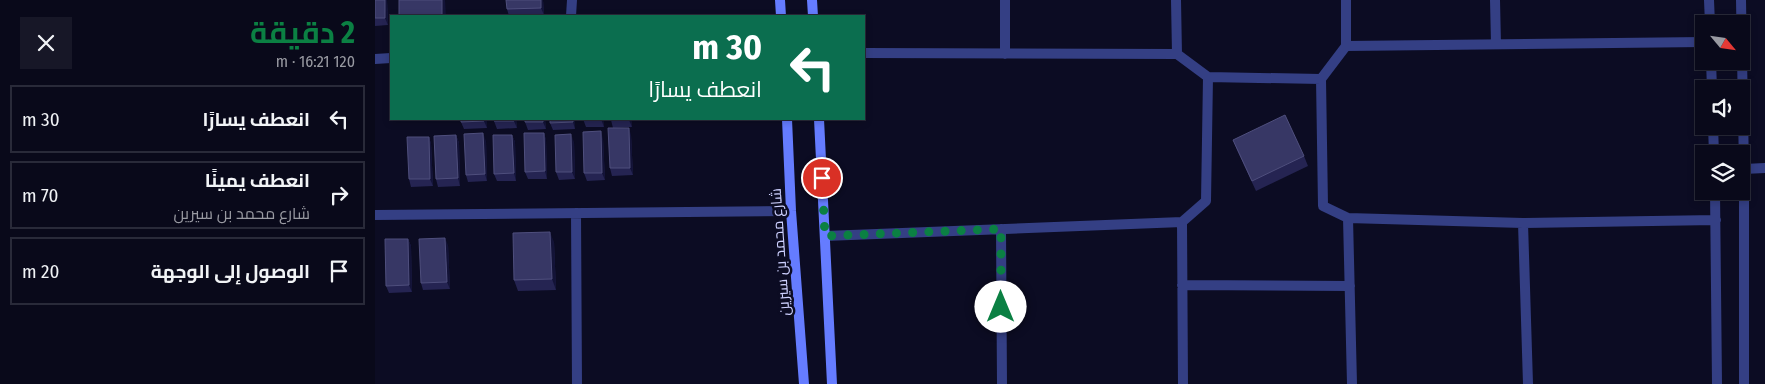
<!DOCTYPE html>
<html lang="ar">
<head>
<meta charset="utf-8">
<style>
  :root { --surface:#09091a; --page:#171727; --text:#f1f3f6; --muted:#999aa2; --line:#292a39; --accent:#0b8043 }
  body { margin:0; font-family:"Fira Sans Condensed",Cairo,sans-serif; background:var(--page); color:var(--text); direction:rtl; height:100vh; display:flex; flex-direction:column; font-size:19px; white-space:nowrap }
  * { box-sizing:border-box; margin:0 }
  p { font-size:16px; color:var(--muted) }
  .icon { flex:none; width:28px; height:28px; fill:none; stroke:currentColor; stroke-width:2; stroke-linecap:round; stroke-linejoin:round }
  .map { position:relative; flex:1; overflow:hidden; direction:ltr }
  .panel { display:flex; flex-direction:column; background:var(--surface); width:375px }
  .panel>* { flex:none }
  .guide { position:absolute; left:15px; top:15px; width:475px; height:105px; border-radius:0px; box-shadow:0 2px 8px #0003,0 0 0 1px var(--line); direction:rtl; background:#0b6e4f; color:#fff; overflow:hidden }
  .needle { width:32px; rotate:119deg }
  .fabs { position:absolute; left:1320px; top:15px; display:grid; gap:10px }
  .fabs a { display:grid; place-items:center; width:55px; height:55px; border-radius:0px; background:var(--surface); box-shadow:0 2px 8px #0003,0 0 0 1px var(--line); font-size:25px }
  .pin { position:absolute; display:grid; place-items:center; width:42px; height:42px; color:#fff; margin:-21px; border:2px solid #fff; border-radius:50%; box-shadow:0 1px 5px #0007 }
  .me { position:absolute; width:55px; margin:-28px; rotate:0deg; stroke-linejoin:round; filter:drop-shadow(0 0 4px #0008) }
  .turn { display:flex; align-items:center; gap:18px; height:105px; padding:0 20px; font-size:22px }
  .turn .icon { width:65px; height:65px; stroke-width:2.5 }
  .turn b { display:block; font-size:35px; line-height:42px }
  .round { display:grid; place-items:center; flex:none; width:52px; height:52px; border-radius:0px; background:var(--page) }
  .headline { display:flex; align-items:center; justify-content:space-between; height:85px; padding:0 20px }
  h1 { font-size:30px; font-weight:700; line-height:38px; color:var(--accent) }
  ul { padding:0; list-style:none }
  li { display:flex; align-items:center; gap:15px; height:68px; margin:0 10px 8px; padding:0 10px; border:2px solid var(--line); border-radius:0px }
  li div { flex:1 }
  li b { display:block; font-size:19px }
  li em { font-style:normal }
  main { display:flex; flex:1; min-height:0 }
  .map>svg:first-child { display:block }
</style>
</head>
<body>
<main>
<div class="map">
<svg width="1390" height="384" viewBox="0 0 1390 384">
  <rect width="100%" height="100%" fill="#0c0c23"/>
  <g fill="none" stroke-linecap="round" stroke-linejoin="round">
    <path stroke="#343f84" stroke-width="10" d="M 630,0 L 630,54
      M 801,0 L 802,54 L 833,77 L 831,201 L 807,222
      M 971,0 L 971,46 L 946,79 L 948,206 L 973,218 L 977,384
      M 1120,0 L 1121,44
      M 1334,0 L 1335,24
      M 1366,0 L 1369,169 L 1369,384
      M 196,16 L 197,0
      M 971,46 L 1329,42
      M 489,53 L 802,54
      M 0,59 L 16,58
      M 1336,61 L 1337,89
      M 833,77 L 946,79
      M 1338,126 L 1339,154
      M 1369,169 L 1390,168
      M 1340,191 L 1342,384
      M 201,213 L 202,384
      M 0,215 L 416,211
      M 973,218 L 1148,223 L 1341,220
      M 1148,223 L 1153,384
      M 626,229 L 627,384
      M 450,236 L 807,222 L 808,384
      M 807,285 L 975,286"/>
    <path stroke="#657cff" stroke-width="10" d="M 405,0 L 406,16
      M 437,0 L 438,16
      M 412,119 L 416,211 L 429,384
      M 444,119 L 457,384"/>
  </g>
  <path fill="#252452" d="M 0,0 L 12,0 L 13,25 L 0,26 Z
    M 168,0 L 169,15 L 134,16 L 132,9 Z
    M 112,119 L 112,128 L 89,129 L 86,122 Z
    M 119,119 L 141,119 L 142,128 L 122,129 L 119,121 Z
    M 170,119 L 171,129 L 153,130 L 150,122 Z
    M 175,119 L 200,119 L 200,129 L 178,130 L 175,123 Z
    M 208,119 L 228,119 L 229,127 L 211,127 Z
    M 256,119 L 257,127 L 238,128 L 236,120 Z
    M 169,133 L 171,140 L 172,179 L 153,179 L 150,172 Z
    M 81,135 L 84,143 L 85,186 L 63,187 L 61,179 Z
    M 137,135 L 140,142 L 141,181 L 122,181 L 119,174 Z
    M 256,135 L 258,175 L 237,176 L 235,168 Z
    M 54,137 L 56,144 L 58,186 L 36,187 L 34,179 Z
    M 228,139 L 230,180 L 212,181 L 209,173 Z
    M 858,140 L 929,156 L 933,166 L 881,191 L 862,150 Z
    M 111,141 L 112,181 L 93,182 L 91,175 Z
    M 199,142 L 200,179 L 184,180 L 181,172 Z
    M 33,239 L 36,246 L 37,292 L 14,293 L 11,286 Z
    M 179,242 L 181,290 L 143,291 L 139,280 Z
    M 73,245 L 75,289 L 48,290 L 46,283 Z"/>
  <path fill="#131337" d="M 10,0 L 12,0 L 13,25 L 10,18 Z
    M 67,0 L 70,0 L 71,16 L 67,16 Z
    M 166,0 L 168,0 L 169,15 L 166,8 Z
    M 109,119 L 112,119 L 112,128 L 109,121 Z
    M 139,119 L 141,119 L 142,128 L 139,121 Z
    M 168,119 L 170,119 L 171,129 L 168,122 Z
    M 198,119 L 200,119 L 200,129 L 198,122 Z
    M 226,119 L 228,119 L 229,127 Z
    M 254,119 L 256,119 L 257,127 L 254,120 Z
    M 254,128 L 256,135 L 258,175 L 255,168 Z
    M 226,131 L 228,139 L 230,180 L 227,173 Z
    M 108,133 L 111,141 L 112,181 L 110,174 Z
    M 169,133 L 171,140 L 172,179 L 170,171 Z
    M 196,134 L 199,142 L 200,179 L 197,172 Z
    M 81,135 L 84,143 L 85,186 L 83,178 Z
    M 137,135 L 140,142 L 141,181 L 139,173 Z
    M 54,137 L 56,144 L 58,186 L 55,179 Z
    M 175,232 L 179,242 L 181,290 L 177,279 Z
    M 70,238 L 73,245 L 75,289 L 72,282 Z
    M 33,239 L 36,246 L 37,292 L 34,285 Z"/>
  <path fill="#373765" stroke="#4f4f7d" d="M 0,0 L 10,0 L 10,18 L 0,18 Z
    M 24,0 L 67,0 L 67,16 L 24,16 Z
    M 131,0 L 166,0 L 166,8 L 132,9 Z
    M 910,115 L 929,156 L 877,181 L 858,140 Z
    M 86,119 L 109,119 L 109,121 L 86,122 Z
    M 119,119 L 139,119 L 139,121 L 119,121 Z
    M 150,119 L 168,119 L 168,122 L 150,122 Z
    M 175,119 L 198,119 L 198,122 L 175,123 Z
    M 236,119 L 254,119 L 254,120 L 236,120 Z
    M 233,128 L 254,128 L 255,168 L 235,168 Z
    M 226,131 L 227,173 L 209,173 L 208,132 Z
    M 108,133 L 110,174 L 91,175 L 89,134 Z
    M 149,133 L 169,133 L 170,171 L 150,172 Z
    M 196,134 L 197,172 L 181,172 L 180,135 Z
    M 81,135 L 83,178 L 61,179 L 59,136 Z
    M 118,135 L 137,135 L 139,173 L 119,174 Z
    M 32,137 L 54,137 L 55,179 L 34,179 Z
    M 175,232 L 177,279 L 139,280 L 138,233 Z
    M 70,238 L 72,282 L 46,283 L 44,239 Z
    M 10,239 L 33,239 L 34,285 L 11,286 Z"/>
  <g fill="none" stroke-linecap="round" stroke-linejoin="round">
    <path stroke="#0b8043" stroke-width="9" stroke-dasharray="0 16.2" d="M 447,178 L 450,236 L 626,229 L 626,307"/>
  </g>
  <g text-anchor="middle" stroke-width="5" stroke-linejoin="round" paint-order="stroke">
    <g font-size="15" fill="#ced1ff" stroke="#0c0c23">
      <text transform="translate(405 252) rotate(-94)" y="5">شارع محمد بن سيرين</text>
    </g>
  </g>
</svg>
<div class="fabs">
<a><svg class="needle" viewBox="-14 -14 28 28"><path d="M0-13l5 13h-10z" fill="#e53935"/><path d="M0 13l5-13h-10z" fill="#999aa2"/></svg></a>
<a><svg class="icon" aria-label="sound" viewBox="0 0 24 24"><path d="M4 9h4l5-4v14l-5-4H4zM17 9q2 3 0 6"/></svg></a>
<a><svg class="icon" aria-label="layers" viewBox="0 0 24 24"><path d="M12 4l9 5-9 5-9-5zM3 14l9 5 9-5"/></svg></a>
</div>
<div class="pin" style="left:447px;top:178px;background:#d93025"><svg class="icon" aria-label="arrive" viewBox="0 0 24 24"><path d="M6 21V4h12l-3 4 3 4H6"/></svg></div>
<svg class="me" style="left:626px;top:307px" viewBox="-20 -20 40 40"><circle r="19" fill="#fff"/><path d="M0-13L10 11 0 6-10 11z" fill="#0b8043"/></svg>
<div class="guide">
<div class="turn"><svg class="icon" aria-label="left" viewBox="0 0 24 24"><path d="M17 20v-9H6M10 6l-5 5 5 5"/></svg><div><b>30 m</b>انعطف يسارًا</div></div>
</div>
</div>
<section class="panel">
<div class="headline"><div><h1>2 دقيقة</h1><p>120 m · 16:21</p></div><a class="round"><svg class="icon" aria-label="close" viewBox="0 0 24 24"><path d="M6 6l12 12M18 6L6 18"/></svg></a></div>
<ul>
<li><svg class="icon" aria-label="left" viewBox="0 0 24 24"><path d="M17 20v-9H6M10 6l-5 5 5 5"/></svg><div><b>انعطف يسارًا</b></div><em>30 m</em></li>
<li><svg class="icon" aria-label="right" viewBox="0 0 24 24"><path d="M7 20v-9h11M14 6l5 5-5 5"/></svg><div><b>انعطف يمينًا</b><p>شارع محمد بن سيرين</p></div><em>70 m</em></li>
<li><svg class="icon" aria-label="arrive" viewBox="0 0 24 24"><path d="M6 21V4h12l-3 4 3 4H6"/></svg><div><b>الوصول إلى الوجهة</b></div><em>20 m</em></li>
</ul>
</section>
</main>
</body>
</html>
